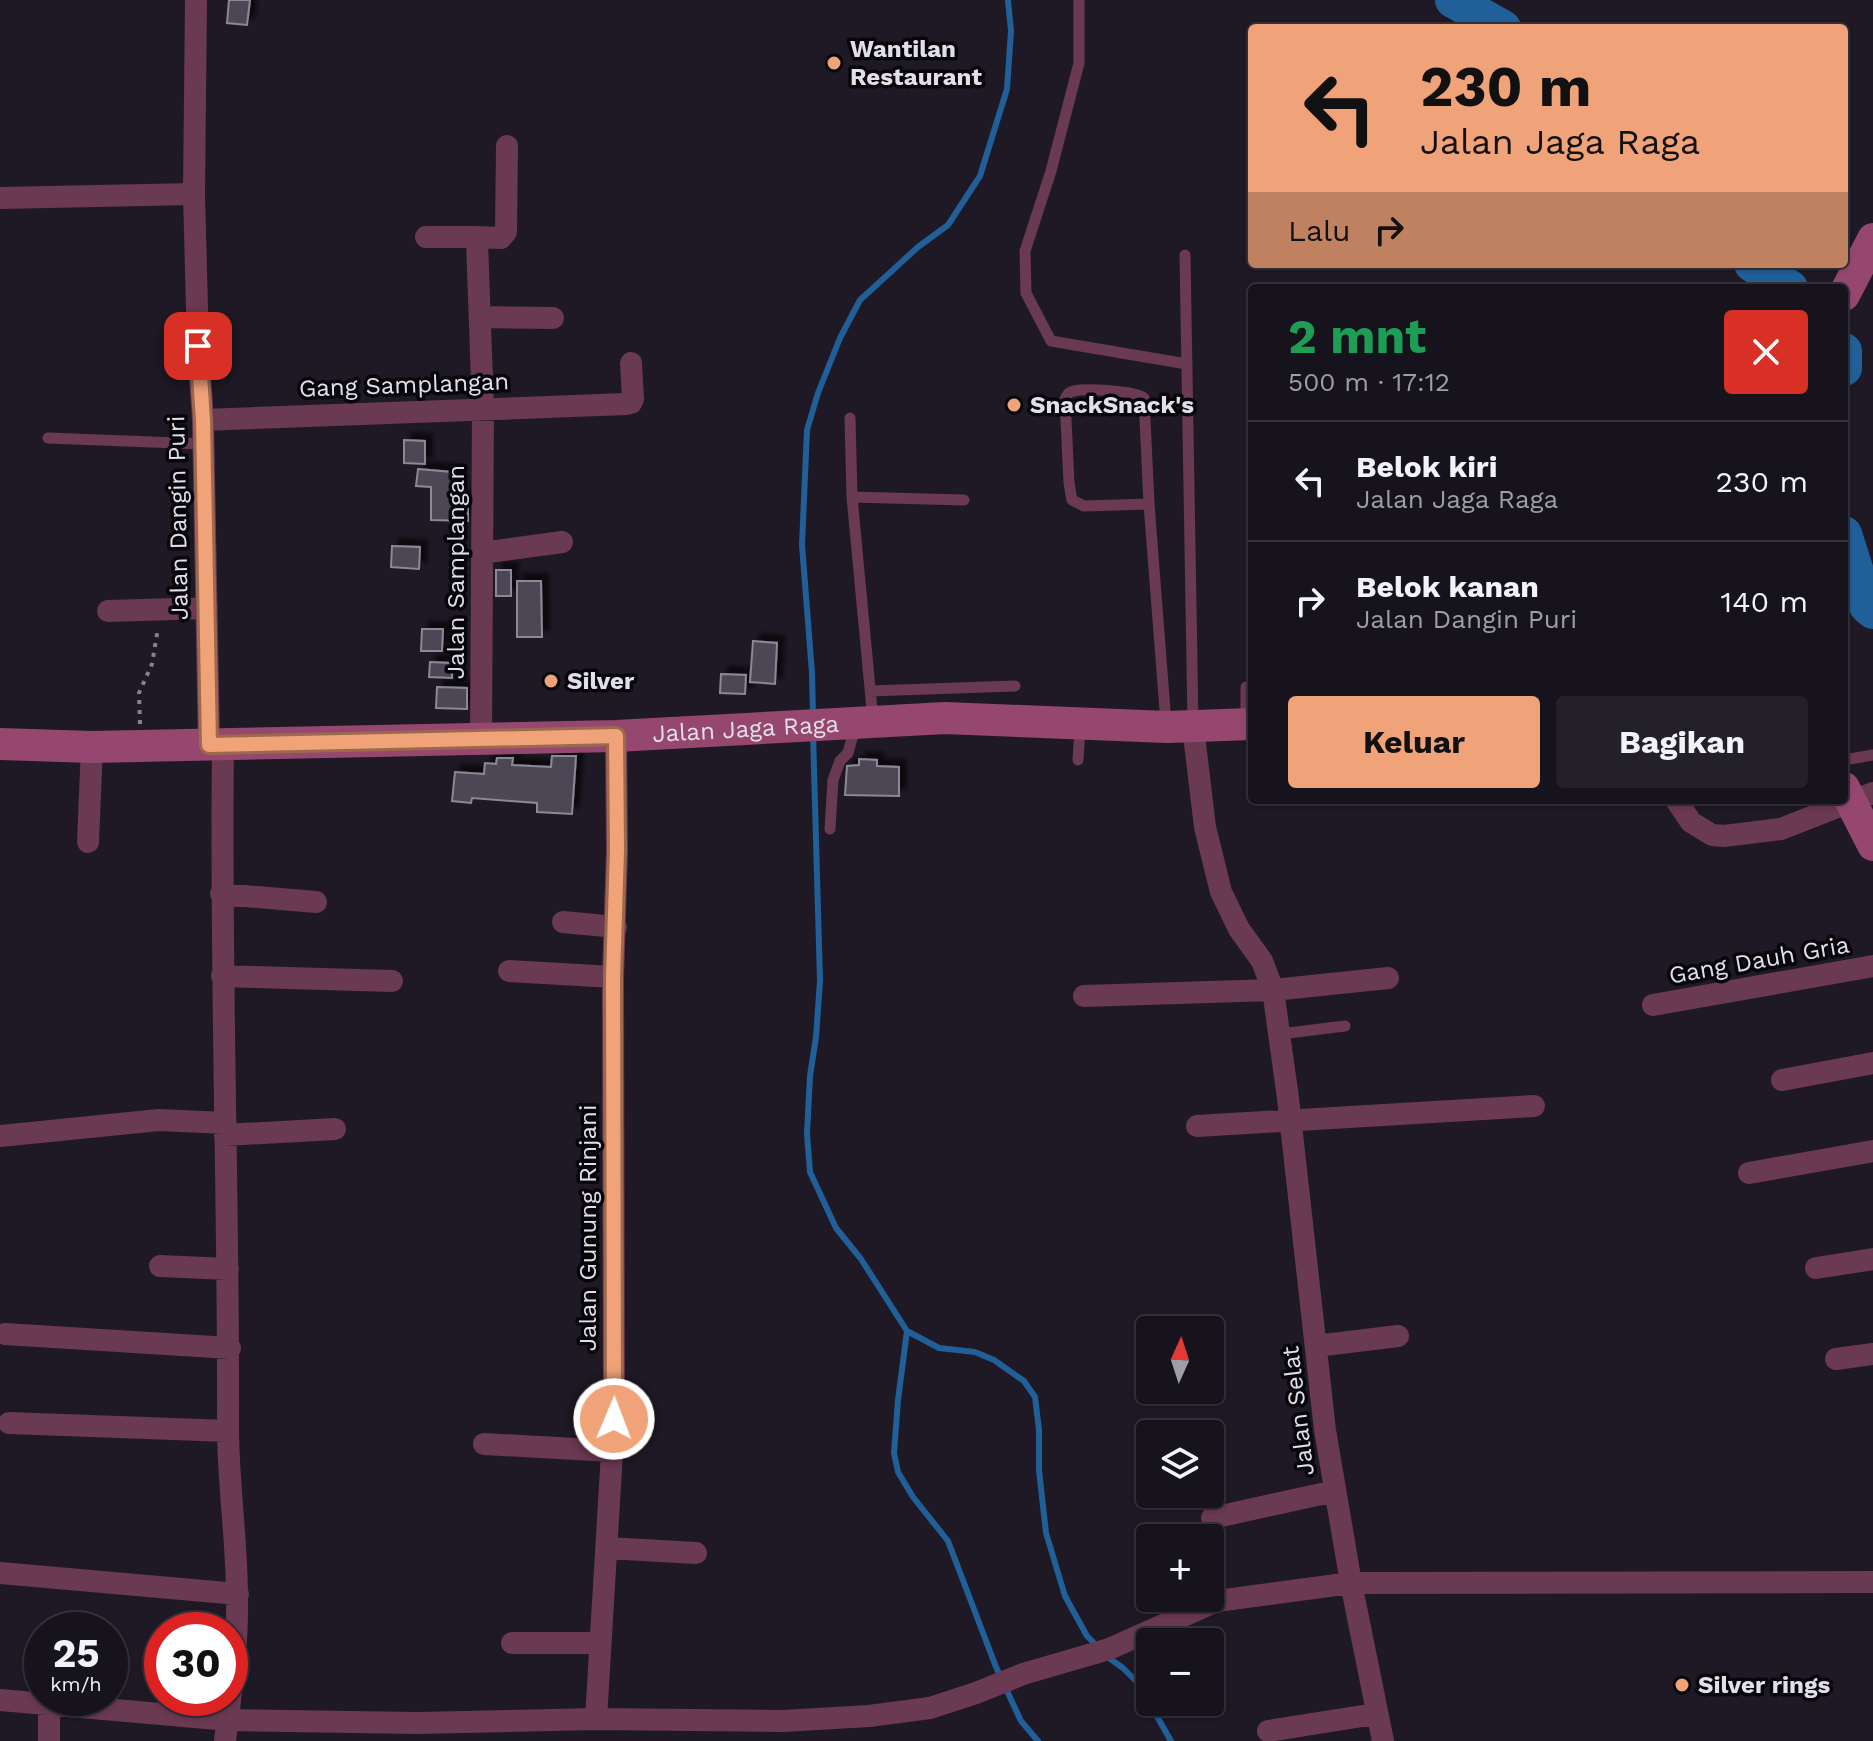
<!DOCTYPE html>
<html lang="id">
<head>
<meta charset="utf-8">
<style>
  :root { --surface:#16131c; --page:#232029; --text:#f1f3f6; --muted:#9e9ea3; --line:#35323b; --accent:#f0a279 }
  body { margin:0; font-family:"Work Sans",sans-serif; background:var(--page); color:var(--text); height:100vh; display:flex; flex-direction:column; font-size:30px; white-space:nowrap }
  * { box-sizing:border-box; margin:0 }
  p { font-size:26px; color:var(--muted) }
  .icon { flex:none; width:44px; height:44px; fill:none; stroke:currentColor; stroke-width:2; stroke-linecap:round; stroke-linejoin:round }
  .map { position:relative; flex:1; overflow:hidden }
  .drawer { position:absolute; left:1248px; top:284px; width:600px; height:520px; display:flex; flex-direction:column; background:var(--surface); border-radius:8px; box-shadow:0 2px 6px #0004,0 0 0 2px var(--line) }
  .drawer>* { flex:none }
  .guide { position:absolute; left:1248px; top:24px; width:600px; height:244px; border-radius:8px; box-shadow:0 2px 6px #0004,0 0 0 2px var(--line); background:#f0a279; color:#111; overflow:hidden }
  .needle { width:52px; rotate:3deg }
  .tools { position:absolute; left:1136px; top:1316px; display:grid; gap:16px }
  .tools a { display:grid; place-items:center; width:88px; height:88px; border-radius:8px; background:var(--surface); box-shadow:0 2px 6px #0004,0 0 0 2px var(--line); font-size:40px }
  .speed { position:absolute; left:24px; top:1612px; display:flex; gap:16px; font-size:40px; font-weight:700; text-align:center }
  .speed>* { display:grid; place-content:center; width:104px; height:104px; border-radius:50%; background:var(--surface); box-shadow:0 2px 6px #0004,0 0 0 2px var(--line); line-height:1 }
  .speed small { font-size:20px; font-weight:400 }
  .speed .limit { border:12px solid #d22; background:#fff; color:#111 }
  .pin { position:absolute; display:grid; place-items:center; width:68px; height:68px; color:#fff; margin:-34px; border-radius:16px; box-shadow:0 4px 12px #0006 }
  .me { position:absolute; width:88px; margin:-44px; rotate:1deg; stroke-linejoin:round; filter:drop-shadow(0 0 6px #0008) }
  .turn { display:flex; align-items:center; gap:28px; height:168px; padding:0 40px; font-size:36px }
  .turn .icon { width:104px; height:104px; stroke-width:2.5 }
  .turn b { display:block; font-size:56px; line-height:68px }
  .then { display:flex; align-items:center; height:76px; padding:0 40px; background:#0003; gap:16px; font-size:30px }
  .round { display:grid; place-items:center; flex:none; width:84px; height:84px; border-radius:8px; background:var(--page) }
  .head { display:flex; align-items:center; justify-content:space-between; height:136px; padding:0 40px }
  h1 { font-size:48px; font-weight:700; line-height:60px; color:#1e9e55 }
  .button { display:flex; gap:16px; margin-top:auto; padding:16px 40px }
  .button a { flex:1; height:92px; border-radius:8px; background:var(--accent); color:#111; font-size:32px; font-weight:700; line-height:92px; text-align:center }
  .button a+a { background:var(--page); color:var(--text) }
  ul { padding:0; list-style:none }
  li { display:flex; align-items:center; gap:24px; height:120px; padding:0 40px; border-top:2px solid var(--line) }
  li div { flex:1 }
  li b { display:block; font-size:30px }
  li em { font-style:normal }
  .map>svg:first-child { display:block }
</style>
</head>
<body>
<div class="map">
<svg width="1873" height="1741" viewBox="0 0 1873 1741">
  <defs>
    <filter id="shadow"><feDropShadow dx="7" dy="-7" stdDeviation="2" flood-color="#0009"/></filter>
  </defs>
  <rect width="100%" height="100%" fill="#1e1925"/>
  <g fill="none" stroke-linecap="round" stroke-linejoin="round">
    <path stroke="#215f98" stroke-width="6" d="M 813,714 L 812,673 L 802,545 L 807,430 L 818,393 L 840,338 L 860,300 L 918,247 L 948,225 L 980,176 L 1007,89 L 1011,31 L 1008,0
      M 813,733 L 820,981 L 816,1037 L 810,1076 L 807,1134 L 810,1172 L 836,1228 L 861,1259 L 907,1331 L 939,1348 L 975,1352 L 994,1360 L 1024,1381 L 1035,1397 L 1039,1430 L 1039,1470 L 1046,1533 L 1065,1596 L 1087,1636 L 1099,1648
      M 907,1331 L 898,1400 L 894,1453 L 898,1472 L 913,1497 L 948,1541 L 996,1667 L 1021,1721 L 1038,1741
      M 1106,1656 L 1123,1668 L 1138,1683 L 1171,1741"/>
    <path stroke="#215f98" stroke-width="36" d="M 1453,0 L 1503,28
      M 1752,264 L 1790,288
      M 1844,351 L 1844,368
      M 1844,534 L 1867,606 L 1873,611"/>
  </g>
  <path fill="#4b4654" stroke="#8d8797" stroke-width="2" filter="url(#shadow)" d="M 229,0 L 250,0 L 247,25 L 227,23 Z
    M 404,440 L 425,441 L 425,464 L 404,463 Z
    M 418,469 L 452,472 L 449,497 L 468,498 L 468,521 L 431,520 L 431,487 L 416,486 Z
    M 392,546 L 420,547 L 419,569 L 391,567 Z
    M 496,570 L 511,570 L 511,596 L 496,596 Z
    M 517,581 L 541,581 L 542,637 L 517,637 Z
    M 422,629 L 443,629 L 442,651 L 421,651 Z
    M 753,641 L 777,643 L 775,684 L 750,682 Z
    M 430,662 L 452,663 L 452,678 L 429,677 Z
    M 721,674 L 746,675 L 745,694 L 720,693 Z
    M 437,687 L 467,688 L 467,709 L 436,708 Z
    M 552,756 L 576,756 L 572,814 L 537,812 L 537,803 L 472,798 L 471,803 L 452,801 L 455,772 L 484,774 L 485,763 L 496,764 L 497,758 L 513,758 L 512,765 L 551,767 Z
    M 859,759 L 877,760 L 877,766 L 899,767 L 899,796 L 845,795 L 847,766 L 859,765 Z"/>
  <g fill="none" stroke-linecap="round" stroke-linejoin="round">
    <path stroke="#87838d" stroke-width="4" stroke-dasharray="4 6" stroke-linecap="butt" d="M 140,724 L 139,693 L 152,664 L 158,628"/>
    <path stroke="#6a3952" stroke-width="11" d="M 1079,0 L 1079,63 L 1051,171 L 1025,251 L 1026,293 L 1051,341 L 1187,364
      M 1185,255 L 1193,722
      M 850,418 L 852,497 L 873,720
      M 48,438 L 203,444
      M 852,497 L 964,500
      M 1149,504 L 1084,506 L 1072,500 L 1069,483 L 1065,399 C 1068,394 1068,392 1074,391 C 1085,388 1136,391 1144,398 L 1149,504 L 1166,723
      M 1246,687 L 1246,720
      M 870,691 L 1015,686
      M 1078,760 L 1080,728
      M 1844,760 L 1873,755
      M 830,829 L 833,780 L 840,761 L 848,753 L 855,727
      M 1280,1034 L 1345,1026"/>
    <path stroke="#6a3952" stroke-width="22" d="M 196,0 L 194,194 L 198,346 L 203,420 L 209,745
      M 0,198 L 194,194
      M 426,237 L 475,237 L 477,242 L 483,408 L 481,737
      M 475,237 L 501,238 L 506,232 L 507,146
      M 480,317 L 553,318
      M 203,420 L 626,404 L 631,403 L 633,399 L 631,363
      M 481,553 L 562,542
      M 108,611 L 207,608
      M 1193,727 L 1205,827 L 1221,892 L 1239,929 L 1262,961 L 1273,990 L 1288,1098 L 1325,1430 L 1351,1583 L 1383,1741
      M 223,744 C 220,972 229,1200 228,1427 C 228,1484 237,1540 237,1597 C 238,1646 231,1692 225,1741
      M 1676,800 L 1691,822 L 1712,835 L 1724,836 L 1781,829 L 1873,793
      M 88,842 L 92,747
      M 221,894 L 316,902
      M 563,922 L 616,927
      M 509,971 L 613,977
      M 222,976 L 392,981
      M 1084,996 L 1273,990 L 1388,978
      M 1653,1005 L 1873,966
      M 1782,1080 L 1873,1063
      M 1197,1126 L 1534,1106
      M 225,1135 L 335,1129
      M 0,1136 L 159,1120 L 225,1123
      M 1749,1173 L 1873,1151
      M 160,1266 L 228,1269
      M 1816,1268 L 1873,1259
      M 5,1334 L 230,1348
      M 1316,1346 L 1398,1336
      M 1836,1359 L 1873,1354
      M 9,1423 L 228,1431
      M 484,1444 L 612,1451
      M 1212,1518 L 1335,1491
      M 607,1548 L 696,1553
      M 0,1573 L 238,1594
      M 512,1643 L 600,1643
      M 0,1700 L 229,1720 L 418,1723 L 596,1719 L 783,1721 L 869,1716 L 930,1708 L 976,1693 L 1023,1674 L 1109,1649 L 1217,1601 L 1351,1583 L 1873,1582
      M 596,1719 L 614,1419 L 613,977 L 617,850 L 616,736
      M 1268,1731 L 1375,1714
      M 49,1741 L 49,1704"/>
    <g stroke="#964770" stroke-width="32">
      <path d="M 1844,295 L 1873,239"/>
      <path id="s1" d="M 0,744 L 92,747 L 616,736 L 945,718 L 1167,727 L 1252,724"/>
      <path d="M 1844,788 L 1873,845"/>
    </g>
  </g>
  <g fill="none" stroke-linecap="round" stroke-linejoin="round">
    <g stroke="#9c694f" stroke-width="20">
      <path id="route" d="M 198,346 L 203,420 L 209,745 L 616,736 L 617,850 L 613,977 L 614,1419"/>
    </g>
    <use href="#route" stroke="#f0a279" stroke-width="14"/>
  </g>
  <g fill="#f0a279" stroke="#07060a" stroke-width="3">
    <circle cx="834" cy="63" r="8"/>
    <circle cx="1014" cy="405" r="8"/>
    <circle cx="551" cy="681" r="8"/>
    <circle cx="1682" cy="1685" r="8"/>
  </g>
  <g text-anchor="middle" stroke-width="7" stroke-linejoin="round" paint-order="stroke">
    <g font-size="24" font-weight="bold" fill="#e2dfe8" stroke="#07060a" text-anchor="start">
      <text x="850" y="57">Wantilan<tspan x="850" dy="28">Restaurant</tspan></text>
      <text x="1030" y="413">SnackSnack's</text>
      <text x="567" y="689">Silver</text>
      <text x="1698" y="1693">Silver rings</text>
    </g>
    <g font-size="24" fill="#e2dfe8" stroke="#07060a">
      <text transform="translate(404 385) rotate(-2)" y="8">Gang Samplangan</text>
      <text transform="translate(178 518) rotate(-91)" y="8">Jalan Dangin Puri</text>
      <text transform="translate(456 572) rotate(-90)" y="8">Jalan Samplangan</text>
      <text dy="8" stroke="none"><textPath href="#s1" startOffset="746">Jalan Jaga Raga</textPath></text>
      <text transform="translate(1759 960) rotate(-10)" y="8">Gang Dauh Gria</text>
      <text transform="translate(588 1228) rotate(-90)" y="8">Jalan Gunung Rinjani</text>
      <text transform="translate(1298 1411) rotate(-97)" y="8">Jalan Selat</text>
    </g>
  </g>
</svg>
<div class="tools">
<a><svg class="needle" viewBox="-14 -14 28 28"><path d="M0-13l5 13h-10z" fill="#e53935"/><path d="M0 13l5-13h-10z" fill="#9e9ea3"/></svg></a>
<a><svg class="icon" aria-label="layers" viewBox="0 0 24 24"><path d="M12 4l9 5-9 5-9-5zM3 14l9 5 9-5"/></svg></a>
<a>+</a>
<a>−</a>
</div>
<div class="speed"><div>25<small>km/h</small></div><div class="limit">30</div></div>
<div class="pin" style="left:198px;top:346px;background:#d93025"><svg class="icon" aria-label="arrive" viewBox="0 0 24 24"><path d="M6 21V4h12l-3 4 3 4H6"/></svg></div>
<svg class="me" style="left:614px;top:1419px" viewBox="-20 -20 40 40"><circle r="17" fill="#f0a279" stroke="#fff" stroke-width="3"/><path d="M0-11L8 9 0 5-8 9z" fill="#fff"/></svg>
<div class="guide">
<div class="turn"><svg class="icon" aria-label="left" viewBox="0 0 24 24"><path d="M17 20v-9H6M10 6l-5 5 5 5"/></svg><div><b>230 m</b>Jalan Jaga Raga</div></div>
<div class="then">Lalu<svg class="icon" aria-label="right" viewBox="0 0 24 24"><path d="M7 20v-9h11M14 6l5 5-5 5"/></svg></div>
</div>
<section class="drawer">
<div class="head"><div><h1>2 mnt</h1><p>500 m · 17:12</p></div><a class="round" style="background:#d93025;color:#fff"><svg class="icon" aria-label="close" viewBox="0 0 24 24"><path d="M6 6l12 12M18 6L6 18"/></svg></a></div>
<ul>
<li><svg class="icon" aria-label="left" viewBox="0 0 24 24"><path d="M17 20v-9H6M10 6l-5 5 5 5"/></svg><div><b>Belok kiri</b><p>Jalan Jaga Raga</p></div><em>230 m</em></li>
<li><svg class="icon" aria-label="right" viewBox="0 0 24 24"><path d="M7 20v-9h11M14 6l5 5-5 5"/></svg><div><b>Belok kanan</b><p>Jalan Dangin Puri</p></div><em>140 m</em></li>
</ul>
<div class="button"><a>Keluar</a><a>Bagikan</a></div>
</section>
</div>
</body>
</html>
